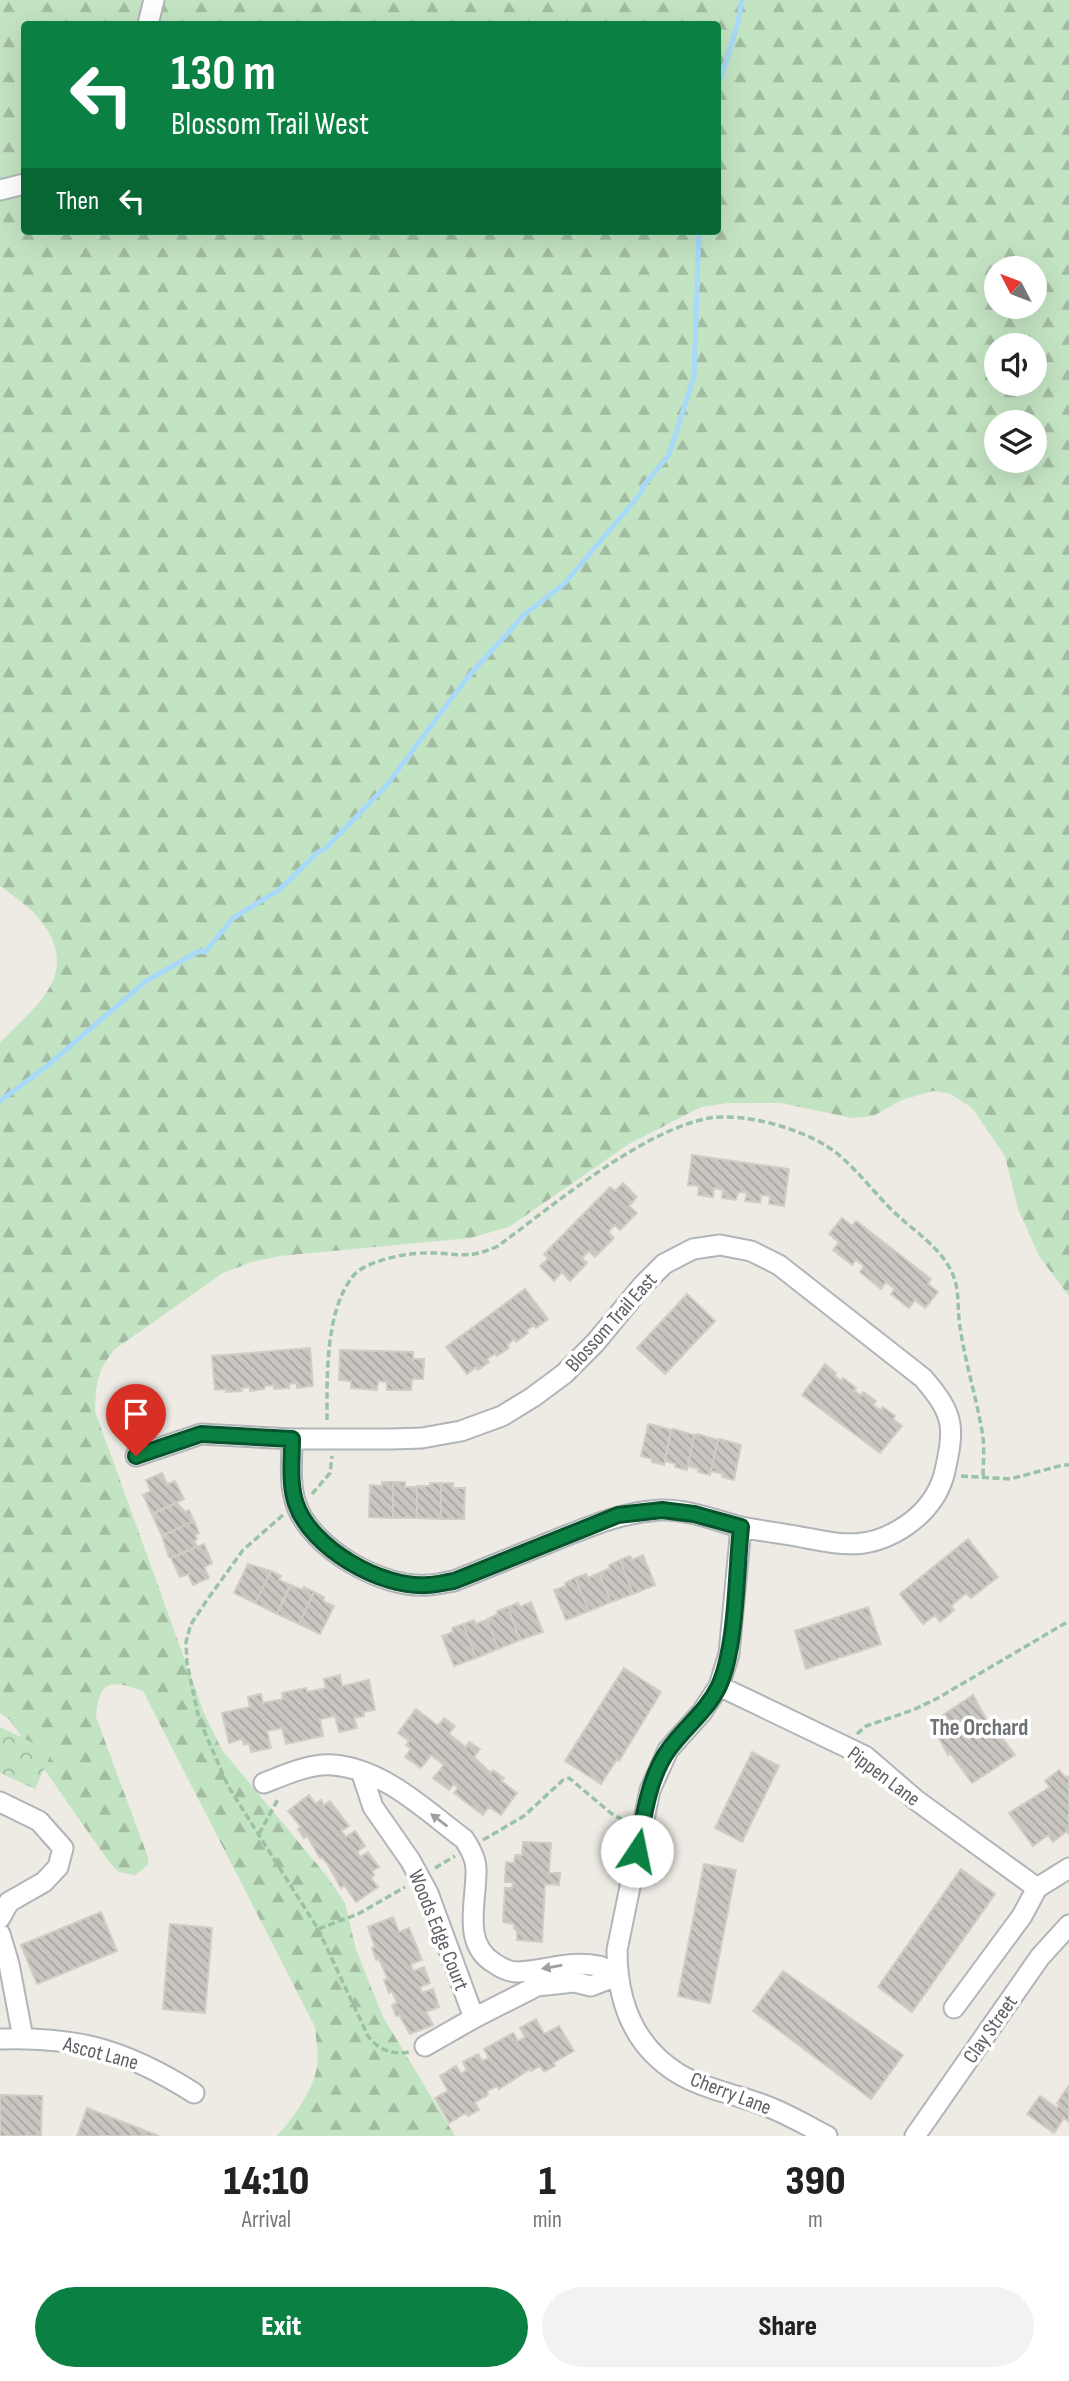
<!DOCTYPE html>
<html lang="en">
<head>
<meta charset="utf-8">
<style>
  :root { --surface:#fff; --page:#f2f2f2; --text:#222; --muted:#767676; --accent:#0b8043 }
  body { margin:0; font-family:"Sofia Sans Condensed",sans-serif; background:var(--page); color:var(--text); height:100vh; display:flex; flex-direction:column; font-size:26px; white-space:nowrap }
  * { box-sizing:border-box; margin:0 }
  p { font-size:23px; color:var(--muted) }
  .icon { flex:none; width:38px; height:38px; fill:none; stroke:currentColor; stroke-width:2; stroke-linecap:round; stroke-linejoin:round }
  .map { position:relative; height:2136px; overflow:hidden }
  .drawer { display:flex; flex-direction:column; background:var(--surface); flex:1 }
  .drawer>* { flex:none }
  .guide { position:absolute; left:21px; top:21px; width:700px; height:214px; border-radius:7px; box-shadow:0 7px 28px #0002; background:#0b8043; color:#fff; overflow:hidden }
  .needle { width:46px; rotate:312deg }
  .buttons { position:absolute; left:984px; top:256px; display:grid; gap:14px }
  .buttons a { display:grid; place-items:center; width:63px; height:63px; border-radius:50%; background:var(--surface); box-shadow:0 7px 28px #0002; font-size:35px }
  .pin { position:absolute; display:grid; place-items:center; width:60px; height:60px; color:#fff; margin:-72px -30px; border-radius:50% 50% 50% 0; rotate:-45deg; box-shadow:0 0 7px #0007 }
  .pin .icon { rotate:45deg }
  .me { position:absolute; width:77px; margin:-38px; rotate:11deg; stroke-linejoin:round; filter:drop-shadow(0 0 5px #0008) }
  .turn { display:flex; align-items:center; gap:24px; height:147px; padding:0 35px; font-size:32px }
  .turn .icon { width:91px; height:91px; stroke-width:2.5 }
  .turn b { display:block; font-size:49px; line-height:60px }
  .then { display:flex; align-items:center; height:66px; padding:0 35px; background:#0003; gap:14px; font-size:26px }
  .eta { display:flex; justify-content:space-evenly; align-items:center; height:119px; text-align:center }
  .eta b { font-size:42px; font-weight:800; line-height:49px }
  .action { display:flex; gap:14px; margin-top:auto; padding:14px 35px }
  .action a { flex:1; height:80px; border-radius:42px; background:var(--accent); color:#fff; font-size:28px; font-weight:800; line-height:80px; text-align:center }
  .action a+a { background:var(--page); color:var(--text) }
  .map>svg:first-child { display:block }
</style>
</head>
<body>
<div class="map">
<svg width="1069" height="2136" viewBox="0 0 1069 2136">
  <defs>
    <pattern id="forest-firs" width="22" height="20" patternUnits="userSpaceOnUse" patternTransform="scale(1.75)"><rect width="22" height="20" fill="#c3e4c2"/><path d="M5 1l3.5 6h-7zM16 11l3.5 6h-7z" fill="#a2bca1"/></pattern>
    <pattern id="park-crowns" width="20" height="18" patternUnits="userSpaceOnUse" patternTransform="scale(1.75)"><rect width="20" height="18" fill="#c3e4c2"/><path d="M2 6a3 3 0 1 1 6 0M12 15a3 3 0 1 1 6 0" fill="none" stroke="#a2bca1"/></pattern>
    <pattern id="building-back-hatch" width="6" height="6" patternUnits="userSpaceOnUse" patternTransform="scale(1.75)"><rect width="6" height="6" fill="#c9c6c1"/><path d="M-1 5l2 2M0 0l6 6M5-1l2 2" fill="none" stroke="#a6a4a0"/></pattern>
  </defs>
  <rect width="100%" height="100%" fill="#edebe4"/>
  <path fill="url(#forest-firs)" fill-rule="evenodd" d="M 0,0 L 1069,0 L 1069,1296 L 1039,1256 L 1018,1209 L 1005,1156 L 972,1108 L 951,1094 L 933,1091 L 902,1100 L 873,1116 L 853,1118 L 780,1103 L 729,1103 L 701,1107 L 629,1144 L 509,1227 L 470,1238 L 280,1256 L 252,1262 L 223,1273 L 115,1349 C 97,1371 96,1383 95,1411 L 204,1713 L 222,1750 L 326,1875 L 345,1903 L 356,1950 L 383,2017 L 455,2136 L 277,2136 C 294,2117 312,2092 317,2067 C 319,2055 316,2040 315,2027 L 143,1691 C 111,1680 99,1679 96,1717 L 148,1857 L 148,1865 L 135,1875 L 119,1872 L 109,1862 L 9,1719 L 0,1713 L 0,1042 C 41,1003 85,968 34,913 C 24,903 11,894 0,886 ZM 24,24 L 718,24 L 718,231 L 24,231 ZM 996,268 L 1034,268 L 1034,306 L 996,306 ZM 996,345 L 1034,345 L 1034,383 L 996,383 ZM 996,422 L 1034,422 L 1034,460 L 996,460 Z"/>
  <path fill="url(#park-crowns)" d="M 0,1727 L 52,1752 L 35,1789 L 0,1773 Z"/>
  <g fill="none" stroke-linecap="round" stroke-linejoin="round">
    <path stroke="#a8d9f9" stroke-width="5" d="M 718,87 L 738,23 L 742,0
      M 0,1101 L 47,1066 L 146,981 L 199,951 L 205,952 L 233,918 L 279,890 L 318,852 L 325,849 L 386,786 L 467,678 L 525,614 L 564,584 L 641,493 L 643,486 L 669,455 L 694,376 L 699,231"/>
  </g>
  <path fill="url(#building-back-hatch)" stroke="#d2cdc3" stroke-width="2" d="M 692,1155 L 789,1169 L 784,1206 L 769,1204 L 770,1196 L 761,1195 L 760,1203 L 745,1201 L 747,1193 L 738,1192 L 736,1200 L 722,1198 L 723,1190 L 714,1188 L 713,1197 L 698,1195 L 699,1186 L 688,1185 Z
    M 623,1183 L 637,1197 L 629,1206 L 637,1213 L 620,1230 L 615,1225 L 608,1232 L 614,1238 L 595,1257 L 589,1251 L 582,1258 L 587,1263 L 570,1281 L 562,1272 L 554,1281 L 540,1266 L 548,1259 L 544,1254 L 610,1187 L 615,1191 Z
    M 842,1218 L 852,1226 L 856,1221 L 931,1279 L 928,1284 L 938,1292 L 925,1308 L 915,1300 L 909,1308 L 891,1294 L 895,1289 L 886,1282 L 881,1289 L 860,1272 L 864,1266 L 856,1260 L 852,1265 L 833,1250 L 839,1242 L 829,1234 Z
    M 525,1289 L 548,1319 L 536,1328 L 534,1325 L 526,1331 L 528,1333 L 516,1342 L 514,1339 L 507,1345 L 509,1348 L 497,1356 L 495,1354 L 487,1359 L 489,1362 L 478,1370 L 476,1367 L 467,1374 L 446,1347 Z
    M 687,1294 L 715,1321 L 665,1374 L 637,1348 Z
    M 310,1348 L 313,1386 L 297,1388 L 297,1383 L 289,1384 L 289,1388 L 274,1389 L 274,1385 L 265,1386 L 264,1389 L 250,1391 L 250,1387 L 241,1388 L 242,1391 L 226,1392 L 226,1389 L 215,1390 L 212,1356 Z
    M 340,1350 L 413,1352 L 413,1359 L 424,1359 L 423,1379 L 412,1379 L 411,1390 L 387,1390 L 387,1382 L 378,1381 L 377,1390 L 351,1388 L 351,1381 L 339,1380 Z
    M 825,1364 L 836,1373 L 835,1376 L 841,1381 L 843,1378 L 856,1388 L 854,1390 L 861,1396 L 863,1392 L 876,1401 L 873,1405 L 880,1410 L 883,1407 L 895,1416 L 893,1419 L 902,1426 L 880,1453 L 802,1395 Z
    M 650,1424 L 671,1430 L 664,1465 L 652,1462 L 652,1459 L 641,1456 L 648,1425 Z
    M 673,1429 L 694,1435 L 687,1470 L 675,1467 L 676,1464 L 665,1461 L 671,1430 Z
    M 697,1434 L 718,1440 L 710,1475 L 698,1472 L 699,1469 L 688,1466 L 694,1435 Z
    M 720,1439 L 741,1445 L 734,1480 L 722,1477 L 723,1474 L 711,1471 L 718,1440 Z
    M 162,1473 L 167,1484 L 175,1481 L 184,1499 L 152,1514 L 143,1495 L 151,1491 L 146,1480 Z
    M 382,1482 L 393,1482 L 393,1518 L 369,1517 L 370,1485 L 382,1486 Z
    M 393,1482 L 405,1482 L 405,1487 L 417,1487 L 417,1518 L 393,1518 Z
    M 430,1483 L 441,1483 L 441,1519 L 417,1518 L 417,1486 L 430,1486 Z
    M 441,1483 L 453,1483 L 453,1488 L 465,1488 L 464,1519 L 441,1519 Z
    M 177,1503 L 185,1512 L 189,1510 L 194,1521 L 162,1536 L 152,1514 Z
    M 194,1521 L 199,1533 L 195,1535 L 197,1539 L 194,1541 L 197,1546 L 171,1558 L 169,1557 L 162,1536 Z
    M 968,1539 L 998,1577 L 971,1598 L 966,1593 L 951,1606 L 954,1610 L 940,1622 L 935,1615 L 923,1624 L 900,1594 Z
    M 204,1544 L 212,1563 L 204,1567 L 209,1578 L 193,1585 L 188,1574 L 180,1577 L 171,1558 Z
    M 643,1555 L 655,1585 L 633,1594 L 620,1560 L 630,1556 L 632,1560 Z
    M 620,1560 L 633,1594 L 611,1602 L 599,1573 L 610,1568 L 609,1565 Z
    M 248,1564 L 271,1571 L 255,1603 L 234,1593 Z
    M 271,1571 L 281,1576 L 279,1580 L 290,1585 L 277,1614 L 255,1603 Z
    M 599,1573 L 611,1602 L 589,1611 L 575,1578 L 586,1574 L 588,1578 Z
    M 575,1578 L 589,1611 L 566,1620 L 554,1590 L 566,1586 L 565,1583 Z
    M 291,1585 L 302,1590 L 304,1587 L 314,1592 L 299,1624 L 277,1614 Z
    M 314,1592 L 324,1597 L 323,1601 L 334,1606 L 320,1634 L 299,1624 Z
    M 531,1602 L 543,1632 L 520,1640 L 508,1607 L 518,1603 L 520,1607 Z
    M 508,1607 L 520,1640 L 498,1649 L 487,1619 L 498,1614 L 497,1611 Z
    M 868,1607 L 881,1644 L 806,1669 L 795,1631 Z
    M 474,1620 L 475,1624 L 487,1620 L 498,1649 L 476,1658 L 463,1624 Z
    M 463,1624 L 476,1658 L 454,1666 L 442,1636 L 453,1632 L 452,1628 Z
    M 624,1668 L 661,1692 L 619,1761 L 617,1759 L 601,1784 L 565,1761 Z
    M 340,1675 L 342,1686 L 369,1680 L 375,1710 L 363,1712 L 364,1716 L 354,1718 L 357,1728 L 339,1732 L 335,1716 L 320,1719 L 323,1736 L 286,1744 L 282,1728 L 267,1731 L 271,1748 L 251,1752 L 249,1743 L 244,1745 L 242,1739 L 229,1743 L 222,1713 L 250,1707 L 248,1697 L 261,1694 L 263,1703 L 283,1699 L 282,1693 L 306,1688 L 307,1692 L 326,1688 L 324,1679 Z
    M 973,1695 L 990,1726 L 992,1724 L 1015,1755 L 972,1783 L 950,1753 L 948,1755 L 931,1723 Z
    M 416,1709 L 438,1726 L 444,1718 L 455,1726 L 449,1734 L 466,1747 L 469,1742 L 480,1749 L 474,1757 L 491,1773 L 493,1770 L 504,1778 L 501,1781 L 517,1793 L 501,1815 L 489,1807 L 483,1815 L 454,1793 L 458,1788 L 454,1784 L 449,1790 L 433,1778 L 444,1765 L 431,1755 L 421,1768 L 405,1757 L 411,1749 L 406,1745 L 409,1741 L 398,1733 Z
    M 752,1752 L 779,1766 L 742,1842 L 715,1828 Z
    M 1059,1770 L 1066,1778 L 1069,1776 L 1069,1834 L 1067,1831 L 1053,1842 L 1048,1835 L 1033,1846 L 1009,1813 L 1050,1787 L 1045,1781 Z
    M 309,1795 L 315,1804 L 321,1800 L 324,1805 L 330,1801 L 349,1826 L 341,1831 L 346,1837 L 355,1831 L 365,1846 L 357,1852 L 360,1857 L 368,1852 L 379,1867 L 372,1871 L 374,1875 L 371,1878 L 378,1887 L 356,1902 L 344,1885 L 341,1888 L 328,1865 L 322,1857 L 320,1858 L 307,1836 L 304,1838 L 298,1829 L 301,1827 L 288,1811 Z
    M 523,1842 L 551,1843 L 549,1873 L 560,1873 L 559,1885 L 545,1884 L 542,1942 L 517,1940 L 517,1930 L 514,1929 L 514,1924 L 503,1922 L 505,1888 L 512,1888 L 513,1882 L 505,1882 L 506,1862 L 514,1863 L 515,1855 L 522,1855 Z
    M 704,1864 L 736,1870 L 710,2003 L 678,1996 Z
    M 961,1869 L 995,1894 L 912,2012 L 878,1987 Z
    M 101,1912 L 117,1951 L 37,1984 L 21,1945 Z
    M 393,1917 L 399,1932 L 409,1928 L 422,1960 L 411,1964 L 413,1971 L 424,1967 L 430,1983 L 420,1987 L 422,1993 L 433,1989 L 439,2007 L 426,2012 L 433,2025 L 410,2034 L 399,2015 L 396,2016 L 392,2005 L 397,2003 L 392,1991 L 389,1993 L 384,1980 L 388,1979 L 379,1959 L 376,1960 L 372,1948 L 375,1947 L 368,1927 Z
    M 170,1924 L 212,1928 L 205,2013 L 163,2009 Z
    M 783,1971 L 903,2055 L 871,2099 L 753,2011 Z
    M 536,2019 L 544,2034 L 559,2026 L 574,2051 L 553,2063 L 555,2066 L 544,2072 L 540,2066 L 531,2071 L 530,2069 L 499,2089 L 497,2086 L 487,2091 L 488,2095 L 475,2102 L 479,2110 L 468,2116 L 466,2113 L 449,2123 L 435,2098 L 448,2091 L 440,2076 L 456,2066 L 461,2074 L 467,2070 L 463,2062 L 478,2054 L 482,2061 L 489,2058 L 484,2049 L 513,2033 L 518,2041 L 525,2037 L 520,2028 Z
    M 1069,2085 L 1069,2122 L 1064,2118 L 1054,2133 L 1027,2114 L 1040,2096 L 1057,2108 L 1059,2105 L 1057,2103 Z
    M 0,2095 L 42,2096 L 41,2136 L 0,2136 Z
    M 87,2108 L 159,2136 L 77,2136 Z"/>
  <g fill="none" stroke-linecap="round" stroke-linejoin="round">
    <g stroke="#b1b4b8" stroke-width="23">
      <path id="minor" d="M 148,24 L 154,0
        M 0,190 L 24,184
        M 136,1456 L 201,1434 L 292,1439 L 391,1439 L 422,1438 L 461,1431 L 502,1416 L 533,1397 L 564,1374 L 596,1342 L 642,1286 L 664,1264 L 693,1249 L 720,1245 L 751,1251 L 779,1265 L 923,1378 C 955,1415 955,1427 944,1475 C 938,1496 924,1513 907,1525 C 865,1554 836,1543 790,1535 C 772,1532 754,1530 737,1526 C 712,1519 686,1509 660,1510 C 618,1513 591,1526 553,1541 C 520,1554 487,1568 454,1581 C 446,1582 436,1585 428,1585 C 382,1589 311,1548 296,1504 C 289,1484 292,1460 292,1439
        M 741,1527 L 729,1654 L 719,1686 L 702,1712 L 668,1750 L 650,1790 L 617,1950 C 617,2001 633,2046 679,2074 C 706,2090 740,2095 769,2107 C 789,2115 808,2126 827,2136
        M 719,1686 L 865,1756 L 916,1800 L 1037,1888
        M 361,1771 L 373,1807 L 410,1860 L 428,1893 L 474,2018
        M 264,1783 C 284,1775 311,1763 333,1765 C 384,1769 425,1810 464,1839 C 470,1848 476,1859 476,1869 C 477,1901 461,1943 494,1963 C 501,1968 510,1972 518,1972 C 545,1971 571,1960 598,1966 C 605,1967 611,1973 617,1976
        M 0,1802 L 39,1821 L 63,1848 L 58,1867 L 44,1882 L 9,1902 L 0,1918
        M 0,1934 L 9,1964 L 23,2038
        M 954,2008 L 1022,1916 L 1037,1888 L 1069,1868
        M 0,2039 C 78,2036 128,2051 194,2093
        M 425,2046 L 474,2018 L 537,1986 L 574,1982 L 591,1986 L 617,1976
        M 915,2136 L 1040,1957 L 1069,1925"/>
    </g>
    <path stroke="#9ac2a4" stroke-width="3.5" stroke-dasharray="7 3.5" stroke-linecap="butt" d="M 327,1420 C 327,1377 325,1309 354,1275 C 366,1261 406,1253 424,1253 C 456,1252 466,1261 498,1246 C 554,1205 642,1130 710,1118 C 747,1112 812,1131 840,1156 C 860,1173 876,1195 895,1213 C 915,1232 942,1248 953,1275 C 960,1291 957,1310 960,1327 C 965,1362 976,1396 982,1431 C 985,1446 983,1463 983,1479
      M 961,1476 L 1010,1479 L 1063,1465 L 1069,1465
      M 312,1494 L 330,1473 L 332,1456
      M 283,1515 L 243,1550 L 207,1600 L 191,1624 L 186,1642 L 187,1663 L 199,1719 L 228,1786 L 318,1929 L 358,1914 L 405,1887
      M 857,1734 L 866,1726 L 913,1710 L 938,1698 L 1069,1621
      M 259,1834 L 278,1799
      M 483,1840 L 524,1816 L 563,1780 L 569,1778 L 612,1814 L 625,1821
      M 435,1868 L 455,1856
      M 318,1929 L 368,2036 C 378,2050 392,2055 410,2052"/>
    <use href="#minor" stroke="#fff" stroke-width="19"/>
  </g>
  <defs><path id="oneway-solid" d="M-6-.8H1V-3.2L6.5 0L1 3.2V.8H-6Z" transform="scale(1.75)"/></defs>
  <g fill="#9da0a2">
    <use href="#oneway-solid" transform="translate(439 1820) rotate(-143)"/>
    <use href="#oneway-solid" transform="translate(552 1967) rotate(170)"/>
  </g>
  <g fill="none" stroke-linecap="round" stroke-linejoin="round">
    <g stroke="#07532c" stroke-width="18">
      <path id="route" d="M 136,1456 L 201,1434 L 292,1439 C 292,1460 289,1484 296,1504 C 311,1548 382,1589 428,1585 C 436,1585 446,1582 454,1581 L 618,1515 L 662,1510 L 694,1514 L 741,1527 C 736,1572 737,1646 719,1686 C 707,1711 685,1727 669,1749 C 648,1778 644,1817 637,1851"/>
    </g>
    <use href="#route" stroke="#0b8043" stroke-width="12"/>
  </g>
  <g text-anchor="middle" stroke-width="7" stroke-linejoin="round" paint-order="stroke">
    <g font-size="21" fill="#5c6064" stroke="#fff">
      <text transform="translate(611 1322) rotate(-48)" y="7">Blossom Trail East</text>
      <text transform="translate(884 1776) rotate(37)" y="7">Pippen Lane</text>
      <text transform="translate(439 1930) rotate(68)" y="7">Woods Edge Court</text>
      <text transform="translate(990 2029) rotate(-55)" y="7">Clay Street</text>
      <text transform="translate(101 2053) rotate(15)" y="7">Ascot Lane</text>
      <text transform="translate(731 2093) rotate(21)" y="7">Cherry Lane</text>
    </g>
    <g font-size="23" font-weight="bold" fill="#6d7175" stroke="#fff">
      <text x="979" y="1735">The Orchard</text>
    </g>
  </g>
</svg>
<div class="buttons">
<a><svg class="needle" viewBox="-14 -14 28 28"><path d="M0-13l5 13h-10z" fill="#e53935"/><path d="M0 13l5-13h-10z" fill="#767676"/></svg></a>
<a><svg class="icon" aria-label="sound" viewBox="0 0 24 24"><path d="M4 9h4l5-4v14l-5-4H4zM17 9q2 3 0 6"/></svg></a>
<a><svg class="icon" aria-label="layers" viewBox="0 0 24 24"><path d="M12 4l9 5-9 5-9-5zM3 14l9 5 9-5"/></svg></a>
</div>
<div class="pin" style="left:136px;top:1456px;background:#d93025"><svg class="icon" aria-label="arrive" viewBox="0 0 24 24"><path d="M6 21V4h12l-3 4 3 4H6"/></svg></div>
<svg class="me" style="left:637px;top:1851px" viewBox="-20 -20 40 40"><circle r="19" fill="#fff"/><path d="M0-13L10 11 0 6-10 11z" fill="#0b8043"/></svg>
<div class="guide">
<div class="turn"><svg class="icon" aria-label="left" viewBox="0 0 24 24"><path d="M17 20v-9H6M10 6l-5 5 5 5"/></svg><div><b>130 m</b>Blossom Trail West</div></div>
<div class="then">Then<svg class="icon" aria-label="left" viewBox="0 0 24 24"><path d="M17 20v-9H6M10 6l-5 5 5 5"/></svg></div>
</div>
</div>
<section class="drawer">
<div class="eta">
<div><b>14:10</b><p>Arrival</p></div>
<div><b>1</b><p>min</p></div>
<div><b>390</b><p>m</p></div>
</div>
<div class="action"><a>Exit</a><a>Share</a></div>
</section>
</body>
</html>
